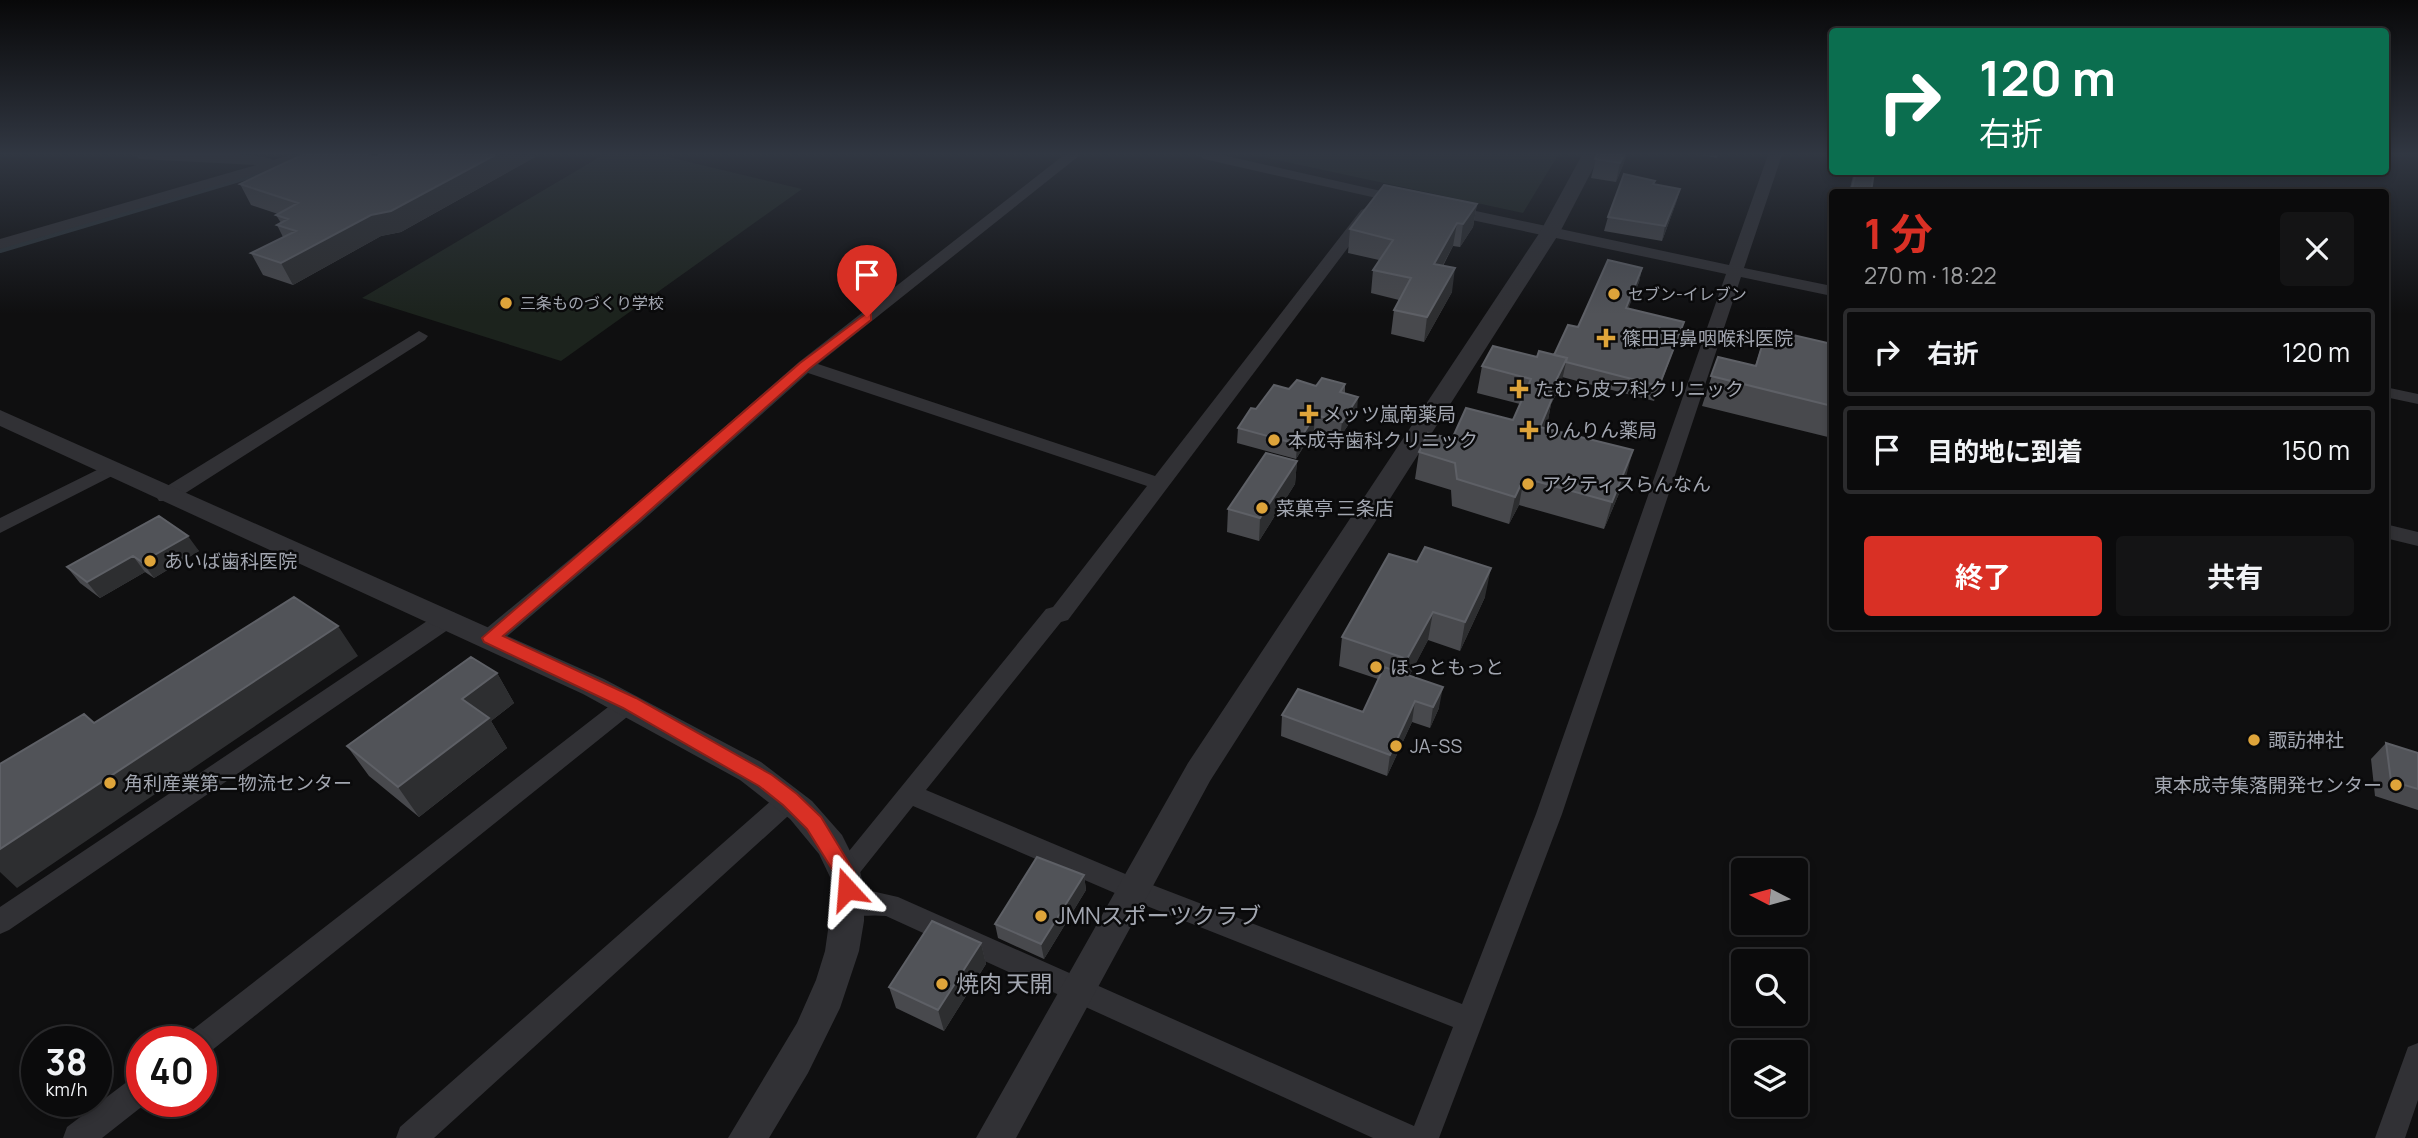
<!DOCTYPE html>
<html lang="ja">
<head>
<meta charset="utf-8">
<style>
  :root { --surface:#0b0b0c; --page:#141415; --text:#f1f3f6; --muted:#9a9b9d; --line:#2b2b2d; --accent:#d93025 }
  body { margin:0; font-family:Manrope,"Noto Sans JP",sans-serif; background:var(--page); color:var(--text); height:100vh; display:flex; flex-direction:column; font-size:26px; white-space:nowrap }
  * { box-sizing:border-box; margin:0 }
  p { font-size:23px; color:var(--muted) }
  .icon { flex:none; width:38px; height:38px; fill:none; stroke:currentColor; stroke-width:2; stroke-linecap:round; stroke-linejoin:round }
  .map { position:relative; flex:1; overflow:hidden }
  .sheet { position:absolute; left:1829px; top:189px; width:560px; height:441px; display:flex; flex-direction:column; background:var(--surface); border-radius:7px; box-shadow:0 4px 10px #0003,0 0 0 2px var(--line) }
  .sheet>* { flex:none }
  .guide { position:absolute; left:1829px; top:28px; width:560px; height:147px; border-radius:7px; box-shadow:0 4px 10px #0003,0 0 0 2px var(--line); background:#0b6e4f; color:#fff; overflow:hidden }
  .needle { width:46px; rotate:276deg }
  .tools { position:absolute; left:1731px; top:858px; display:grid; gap:14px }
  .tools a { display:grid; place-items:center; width:77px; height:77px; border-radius:7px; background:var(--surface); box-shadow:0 4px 10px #0003,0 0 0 2px var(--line); font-size:35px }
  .speed { position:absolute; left:21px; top:1026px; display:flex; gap:14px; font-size:35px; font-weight:700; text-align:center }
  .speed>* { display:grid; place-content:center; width:91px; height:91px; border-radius:50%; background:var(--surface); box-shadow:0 4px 10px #0003,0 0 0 2px var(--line); line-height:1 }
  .speed small { font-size:18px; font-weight:400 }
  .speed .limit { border:10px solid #d22; background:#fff; color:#111 }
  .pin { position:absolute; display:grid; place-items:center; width:60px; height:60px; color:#fff; margin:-72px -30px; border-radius:50% 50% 50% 0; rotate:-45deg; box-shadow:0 0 7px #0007 }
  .pin .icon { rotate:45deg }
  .me { position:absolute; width:77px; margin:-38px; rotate:341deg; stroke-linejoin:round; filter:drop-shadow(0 0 5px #0008) }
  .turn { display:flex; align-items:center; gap:24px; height:147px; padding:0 35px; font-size:32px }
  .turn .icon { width:91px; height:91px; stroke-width:2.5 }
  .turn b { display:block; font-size:49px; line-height:60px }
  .round { display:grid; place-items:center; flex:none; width:74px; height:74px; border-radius:7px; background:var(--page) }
  .head { display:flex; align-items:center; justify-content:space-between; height:119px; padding:0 35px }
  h1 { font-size:42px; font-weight:700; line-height:52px; color:var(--accent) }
  .action { display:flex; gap:14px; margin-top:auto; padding:14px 35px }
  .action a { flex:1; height:80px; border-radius:7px; background:var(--accent); color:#fff; font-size:28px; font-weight:700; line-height:80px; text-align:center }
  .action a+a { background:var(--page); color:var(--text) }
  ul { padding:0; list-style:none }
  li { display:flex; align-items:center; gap:21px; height:88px; margin:0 14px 10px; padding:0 21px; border:4px solid var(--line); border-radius:7px }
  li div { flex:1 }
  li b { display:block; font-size:26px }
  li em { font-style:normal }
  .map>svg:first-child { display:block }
</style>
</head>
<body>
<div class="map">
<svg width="2418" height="1138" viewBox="0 0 2418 1138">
  <rect width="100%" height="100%" fill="#0f0f10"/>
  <path fill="#1c231d" d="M 603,155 L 660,155 L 802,189 L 561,361 L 362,298 Z
    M 1254,155 L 1558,155 L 1523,213 Z"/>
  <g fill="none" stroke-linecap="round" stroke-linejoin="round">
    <path stroke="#2c3439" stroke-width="6" d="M 0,250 L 277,168"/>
    <path fill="#313135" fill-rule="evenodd" d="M 133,155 C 156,154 258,151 273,160 L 290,155 L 312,155 L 310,158 L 0,249 L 0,239 L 256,165 L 140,159 Z
      M 1064,155 L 1080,155 L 818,364 L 1155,476 L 1361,210 L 1366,208 L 1374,213 L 1068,620 L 1061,622 L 926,790 L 1142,881 L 1462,1004 L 1536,814 L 1726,274 L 1448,215 L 1440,210 L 1448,205 L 1729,265 L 1768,155 L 1782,155 L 1744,268 L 1832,286 L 1832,296 L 1741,277 L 1562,814 L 1439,1138 L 1373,1138 L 886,916 C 871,914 854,918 840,913 L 836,905 L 840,897 L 867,890 L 898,897 L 1414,1126 L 1453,1027 L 1124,897 L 913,806 L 854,880 L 845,883 L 836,880 L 832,872 L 1046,609 L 1053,607 L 1147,486 L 808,373 L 640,523 L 498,644 L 490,646 L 482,644 L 479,638 L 482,632 L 626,513 L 799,362 Z
      M 1197,155 L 1222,155 L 1403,196 L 1410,200 L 1403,204 L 1204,159 Z
      M 419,331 L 428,336 L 425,340 L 173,501 L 159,501 L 156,496 L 159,491 Z
      M 2385,387 L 2418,394 L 2418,404 L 2385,397 Z
      M 111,463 L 118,465 L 121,469 L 118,473 L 0,533 L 0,518 Z
      M 2385,524 L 2418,532 L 2418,546 L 2385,538 Z
      M 447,611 L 455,613 L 458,619 L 455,625 L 9,930 L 0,934 L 0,907 L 439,613 Z
      M 629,694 L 637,697 L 641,703 L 637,709 L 211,1051 L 201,1055 L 201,1041 L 187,1041 L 191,1031 L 621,697 Z
      M 790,789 L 799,792 L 802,799 L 799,806 L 434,1138 L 396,1138 L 400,1127 L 781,792 Z
      M 2418,1043 L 2418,1100 L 2405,1138 L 2375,1138 L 2408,1047 Z
      M 142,1074 L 142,1101 L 149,1101 L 102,1138 L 63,1138 L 67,1127 L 132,1078 Z"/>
    <path fill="#313135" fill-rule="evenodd" d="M 1582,155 L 1600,155 L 1560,232 L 1210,781 L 1016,1138 L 976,1138 L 1188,763 L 1540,232 Z
      M 0,410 L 604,679 L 761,762 L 812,801 L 842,835 L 860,871 L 864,889 L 864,921 L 859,951 L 840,1008 L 808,1073 L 769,1138 L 728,1138 L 797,1023 L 816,980 L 825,951 L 831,909 L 830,877 L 819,854 L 790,819 L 740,780 L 583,694 L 0,426 Z"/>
  </g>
  <path fill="#48494d" d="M 1597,155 L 1627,155 L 1616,182 L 1591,178 Z
    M 1701,155 L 1718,155 L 1717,158 Z
    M 376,157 L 535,157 L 401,232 L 381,236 L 293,285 L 263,275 L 251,253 L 283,237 L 277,225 L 281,223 L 276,215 L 278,214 L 251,205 L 240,184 Z
    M 1854,172 L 1874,172 L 1871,192 L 1849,192 Z
    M 1654,184 L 1680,189 L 1676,203 L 1662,241 L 1604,231 L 1608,217 Z
    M 1477,204 L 1473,227 L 1460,247 L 1453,246 L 1443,266 L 1452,292 L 1424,342 L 1391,334 L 1394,310 L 1399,300 L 1371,293 L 1373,270 L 1379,260 L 1348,253 L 1350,229 Z
    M 1642,268 L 1639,282 L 1628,308 L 1679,336 L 1654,401 L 1562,377 L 1561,385 L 1551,404 L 1548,420 L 1545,428 L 1626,477 L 1604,529 L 1519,505 L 1509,524 L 1452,506 L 1451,490 L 1415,479 L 1419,452 L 1452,439 L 1513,420 L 1520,404 L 1477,393 L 1482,366 L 1554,355 L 1578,327 Z
    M 1767,329 L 1832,344 L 1832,438 L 1702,406 L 1718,357 L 1755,366 Z
    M 1345,384 L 1345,393 L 1357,412 L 1340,437 L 1314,430 L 1296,459 L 1237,443 L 1238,428 L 1256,409 L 1289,389 Z
    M 1297,461 L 1295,484 L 1259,541 L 1227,532 L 1228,509 Z
    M 159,516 L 199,551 L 154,578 L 145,572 L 100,598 L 80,583 L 67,567 Z
    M 1485,597 L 1460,651 L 1428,640 L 1409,676 L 1439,708 L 1430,728 L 1412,722 L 1387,776 L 1281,736 L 1282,715 L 1363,712 L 1378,679 L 1339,666 L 1342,637 Z
    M 497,673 L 514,703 L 491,721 L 507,748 L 419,817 L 369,776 L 347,746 Z
    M 2386,743 L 2418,753 L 2418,810 L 2375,796 L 2371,759 Z
    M 1084,875 L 1086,890 L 1044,959 L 998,938 L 995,924 Z
    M 981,943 L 986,964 L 944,1031 L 896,1008 L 889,987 Z"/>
  <path fill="#2d2e30" d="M 495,155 L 534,155 L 535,157 L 401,232 L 381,236 L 293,285 L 281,263 L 371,215 Z
    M 1624,155 L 1627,155 L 1616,182 L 1620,163 Z
    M 1680,189 L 1676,203 L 1662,241 L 1665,226 Z
    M 1477,204 L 1473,227 L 1460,247 L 1463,224 Z
    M 1457,223 L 1453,246 L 1431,287 L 1434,264 Z
    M 1455,268 L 1452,292 L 1424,342 L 1427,317 Z
    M 1642,268 L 1639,282 L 1623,322 L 1626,308 Z
    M 1684,322 L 1679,336 L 1654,401 L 1659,386 Z
    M 1567,358 L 1561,385 L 1551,404 L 1548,420 L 1534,454 L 1540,427 L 1550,393 Z
    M 1358,397 L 1357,412 L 1340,437 L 1342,422 Z
    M 1315,415 L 1314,430 L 1296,459 L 1297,444 Z
    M 1633,450 L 1626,477 L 1604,529 L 1612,502 Z
    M 1297,461 L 1295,484 L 1259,541 L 1260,518 Z
    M 1524,478 L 1519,505 L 1509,524 L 1515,497 Z
    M 188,536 L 199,551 L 154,578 L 142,562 Z
    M 133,556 L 145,572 L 100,598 L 87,582 Z
    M 1491,568 L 1485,597 L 1460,651 L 1465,622 Z
    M 1433,612 L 1428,640 L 1403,688 L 1407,659 Z
    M 338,626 L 358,656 L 17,888 L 0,872 L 0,849 Z
    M 497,673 L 514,703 L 491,721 L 507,748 L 419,817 L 398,787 L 462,699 Z
    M 1443,687 L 1439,708 L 1430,728 L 1433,707 Z
    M 1415,701 L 1412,722 L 1387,776 L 1390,755 Z
    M 1084,875 L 1086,890 L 1044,959 L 1041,944 Z
    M 981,943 L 986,964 L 944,1031 L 938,1010 Z"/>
  <path fill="#515358" stroke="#5e6066" stroke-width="2" d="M 302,155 L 368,155 L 376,157 L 380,155 L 495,155 L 391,211 L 371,215 L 281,263 L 251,253 L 296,231 L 277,225 L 288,219 L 276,215 L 298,203 L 240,184 Z
    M 1597,155 L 1624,155 L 1620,163 L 1595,159 Z
    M 1856,172 L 1874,172 L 1871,192 L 1851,192 Z
    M 1624,174 L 1655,181 L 1653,184 L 1680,189 L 1665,226 L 1608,217 Z
    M 1384,185 L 1477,204 L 1463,224 L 1457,223 L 1434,264 L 1455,268 L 1427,317 L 1394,310 L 1411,278 L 1373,270 L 1393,240 L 1350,229 Z
    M 1608,260 L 1642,268 L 1626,308 L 1684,322 L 1659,386 L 1566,362 L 1567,358 L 1554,355 L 1568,325 L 1578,327 Z
    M 1767,329 L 1832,344 L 1832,406 L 1711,376 L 1718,357 L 1756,366 Z
    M 1493,346 L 1537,357 L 1539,351 L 1567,358 L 1550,393 L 1554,394 L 1540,427 L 1633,450 L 1612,502 L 1524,478 L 1515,497 L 1457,479 L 1455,463 L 1419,452 L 1428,433 L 1452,439 L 1466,408 L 1513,420 L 1531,379 L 1482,366 Z
    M 1322,378 L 1345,384 L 1340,392 L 1358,397 L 1342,422 L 1315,415 L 1297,444 L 1238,428 L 1251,408 L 1256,409 L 1274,385 L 1289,389 L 1297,380 L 1316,386 Z
    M 1266,453 L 1297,461 L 1260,518 L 1228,509 Z
    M 159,516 L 188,536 L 142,562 L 133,556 L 87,582 L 67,567 Z
    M 1425,547 L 1491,568 L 1465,622 L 1433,612 L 1407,659 L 1342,637 L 1389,554 L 1417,562 Z
    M 294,597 L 338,626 L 0,849 L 0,764 L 84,714 L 94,723 Z
    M 471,657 L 497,673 L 462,699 L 489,718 L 398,787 L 347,746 Z
    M 1384,667 L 1443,687 L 1433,707 L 1415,701 L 1390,755 L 1282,715 L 1298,689 L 1363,712 Z
    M 2386,743 L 2418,753 L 2418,789 L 2391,781 Z
    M 1037,857 L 1084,875 L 1041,944 L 995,924 Z
    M 932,921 L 981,943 L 938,1010 L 889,987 Z"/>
  <linearGradient id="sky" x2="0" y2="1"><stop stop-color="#080809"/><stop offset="0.49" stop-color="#313742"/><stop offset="1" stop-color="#313742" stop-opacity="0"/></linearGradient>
  <rect width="2418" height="314" fill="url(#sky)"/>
  <path fill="#d93025" stroke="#8d1f18" stroke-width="2" d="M 867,313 L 871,314 L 871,320 L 809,369 L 638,521 L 503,636 L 636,698 L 772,775 L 797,794 L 821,817 L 855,873 L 857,889 L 854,895 L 847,897 L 840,895 L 835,874 L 807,829 L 783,805 L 759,786 L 623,708 L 484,642 L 482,638 L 800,363 Z"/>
  <g fill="#dea43a" stroke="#0a0a0b" stroke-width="2.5">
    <circle cx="1614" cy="294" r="7"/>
    <circle cx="506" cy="303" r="7"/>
    <path d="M1602.5 327.5h7v7h7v7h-7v7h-7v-7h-7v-7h7z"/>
    <path d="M1515.5 378.5h7v7h7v7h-7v7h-7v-7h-7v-7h7z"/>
    <path d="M1305.5 403.5h7v7h7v7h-7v7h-7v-7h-7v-7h7z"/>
    <path d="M1525.5 419.5h7v7h7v7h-7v7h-7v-7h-7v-7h7z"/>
    <circle cx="1274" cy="440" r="7"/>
    <circle cx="1528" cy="484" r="7"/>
    <circle cx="1262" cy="508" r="7"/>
    <circle cx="150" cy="561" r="7"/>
    <circle cx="1376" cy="667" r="7"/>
    <circle cx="2254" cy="740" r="7"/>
    <circle cx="1396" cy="746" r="7"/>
    <circle cx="110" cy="783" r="7"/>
    <circle cx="2396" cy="785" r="7"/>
    <circle cx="1041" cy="916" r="7"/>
    <circle cx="942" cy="984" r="7"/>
  </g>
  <g text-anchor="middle" stroke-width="5" stroke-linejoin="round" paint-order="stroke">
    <g font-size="16" fill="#a2a6b0" stroke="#0a0a0b" text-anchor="start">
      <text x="1628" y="300">セブン-イレブン</text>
      <text x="520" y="309">三条ものづくり学校</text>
    </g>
    <g font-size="19" fill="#a2a6b0" stroke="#0a0a0b" text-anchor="start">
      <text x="1622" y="345">篠田耳鼻咽喉科医院</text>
      <text x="1535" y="396">たむら皮フ科クリニック</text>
      <text x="1323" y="421">メッツ嵐南薬局</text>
      <text x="1543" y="437">りんりん薬局</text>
      <text x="1288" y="447">本成寺歯科クリニック</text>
      <text x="1542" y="491">アクティスらんなん</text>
      <text x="1276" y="515">菜菓亭 三条店</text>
      <text x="164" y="568">あいば歯科医院</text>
      <text x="1390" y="674">ほっともっと</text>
      <text x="2268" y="747">諏訪神社</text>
      <text x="1410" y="753">JA-SS</text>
      <text x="124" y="790">角利産業第二物流センター</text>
      <text x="2382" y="792" text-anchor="end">東本成寺集落開発センター</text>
    </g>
    <g font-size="23" fill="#a2a6b0" stroke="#0a0a0b" text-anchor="start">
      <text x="1055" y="924">JMNスポーツクラブ</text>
      <text x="956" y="992">焼肉 天開</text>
    </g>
  </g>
</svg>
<div class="tools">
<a><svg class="needle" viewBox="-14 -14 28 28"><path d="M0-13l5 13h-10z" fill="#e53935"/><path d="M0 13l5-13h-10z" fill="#9a9b9d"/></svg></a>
<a><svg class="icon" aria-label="search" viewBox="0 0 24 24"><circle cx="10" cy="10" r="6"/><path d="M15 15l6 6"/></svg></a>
<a><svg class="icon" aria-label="layers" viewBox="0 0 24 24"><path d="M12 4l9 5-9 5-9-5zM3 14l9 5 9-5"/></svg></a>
</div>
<div class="speed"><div>38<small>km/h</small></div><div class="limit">40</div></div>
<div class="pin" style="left:867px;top:317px;background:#d93025"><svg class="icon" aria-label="arrive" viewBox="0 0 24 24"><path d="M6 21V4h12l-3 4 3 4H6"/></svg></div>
<svg class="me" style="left:847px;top:889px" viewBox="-20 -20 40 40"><path d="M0-17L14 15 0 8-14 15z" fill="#d93025" stroke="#fff" stroke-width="4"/></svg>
<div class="guide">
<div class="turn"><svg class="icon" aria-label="right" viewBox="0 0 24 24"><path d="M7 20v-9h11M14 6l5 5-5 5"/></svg><div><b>120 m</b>右折</div></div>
</div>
<section class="sheet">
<div class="head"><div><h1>1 分</h1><p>270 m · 18:22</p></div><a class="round"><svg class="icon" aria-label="close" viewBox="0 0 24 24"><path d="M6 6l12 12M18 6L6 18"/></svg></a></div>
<ul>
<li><svg class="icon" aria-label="right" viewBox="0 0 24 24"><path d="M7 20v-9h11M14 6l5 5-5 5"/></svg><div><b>右折</b></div><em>120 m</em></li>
<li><svg class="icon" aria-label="arrive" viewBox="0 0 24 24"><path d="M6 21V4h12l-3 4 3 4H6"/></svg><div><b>目的地に到着</b></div><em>150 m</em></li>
</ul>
<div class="action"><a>終了</a><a>共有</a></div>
</section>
</div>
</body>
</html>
